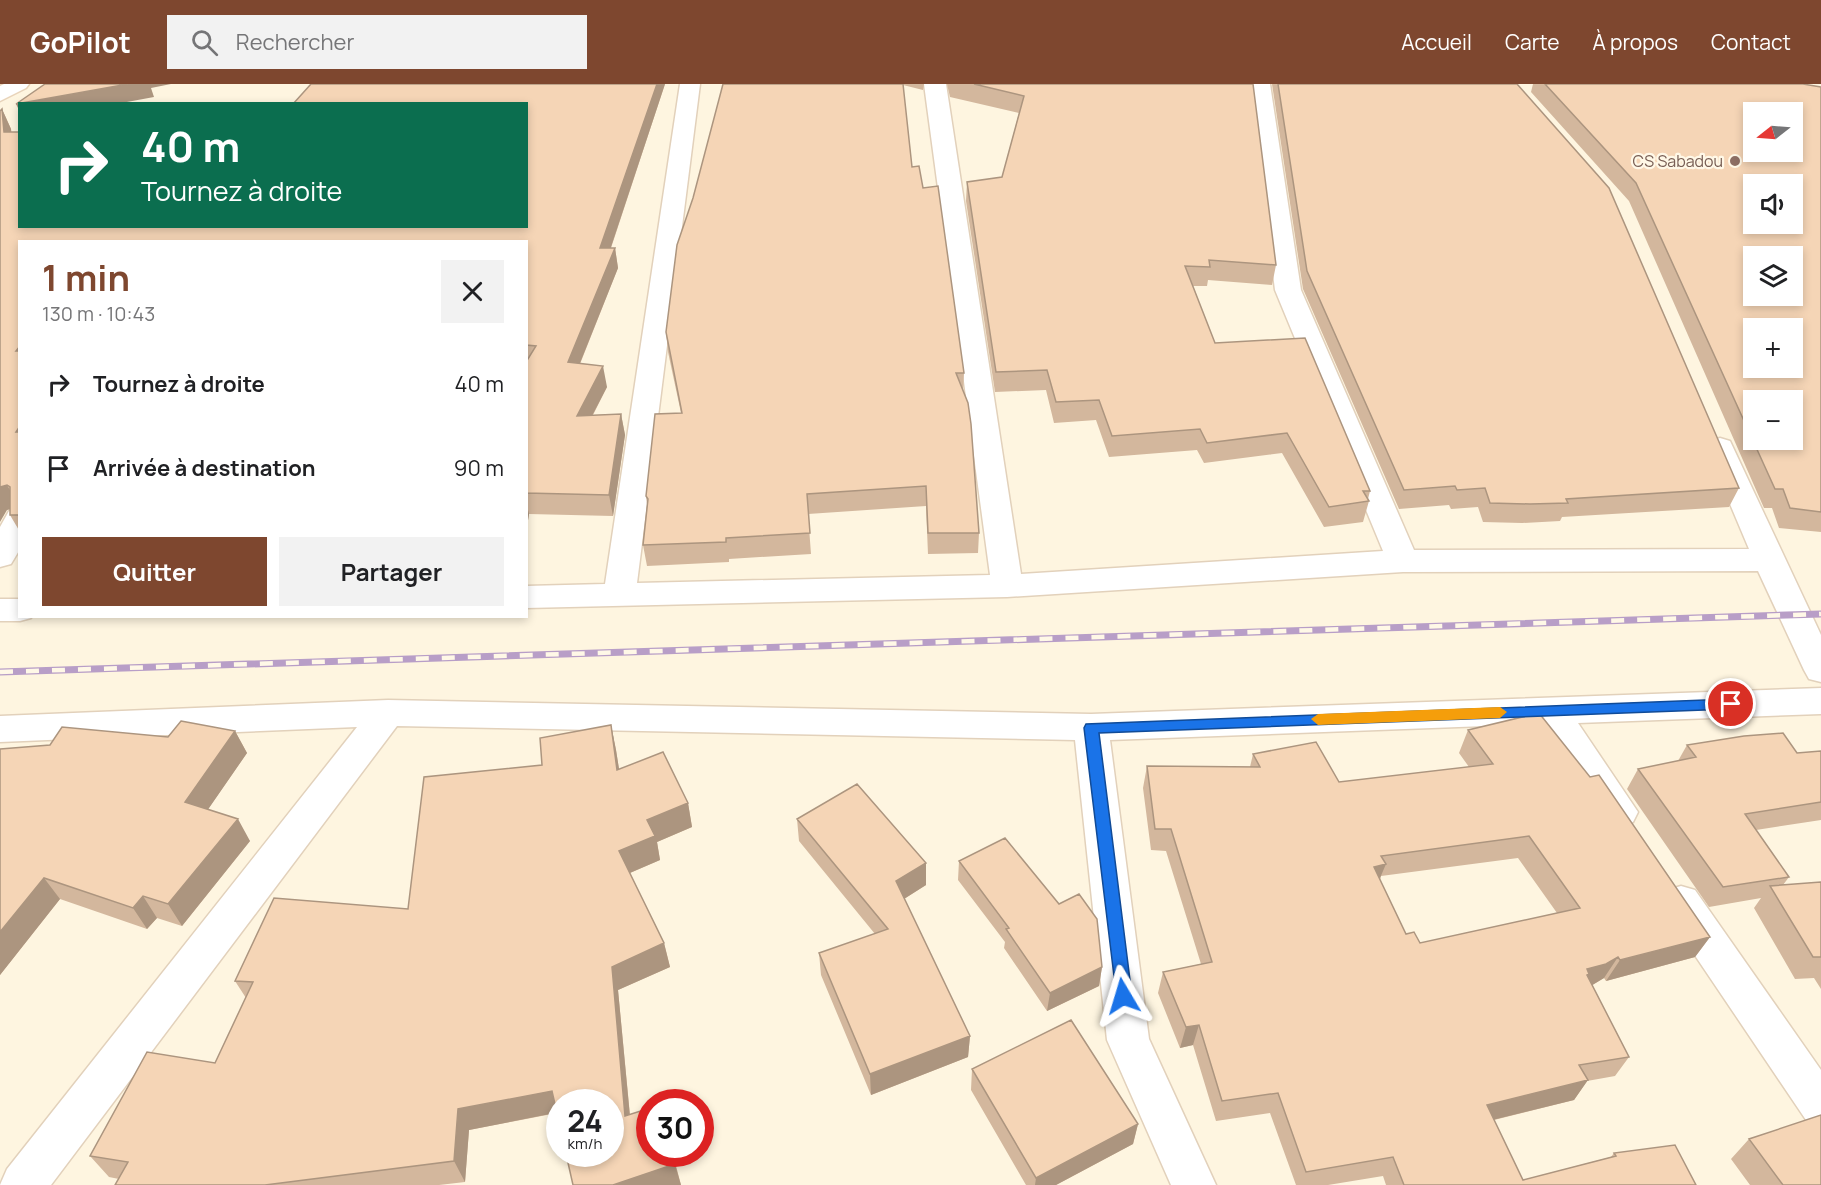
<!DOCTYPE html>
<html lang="fr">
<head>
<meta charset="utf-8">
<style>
  :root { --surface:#fff; --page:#f2f2f2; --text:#202124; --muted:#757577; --accent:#7e472f }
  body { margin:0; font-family:Manrope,sans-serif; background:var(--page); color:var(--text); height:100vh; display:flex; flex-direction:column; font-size:22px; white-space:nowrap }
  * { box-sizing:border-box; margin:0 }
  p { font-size:20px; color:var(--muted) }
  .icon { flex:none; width:33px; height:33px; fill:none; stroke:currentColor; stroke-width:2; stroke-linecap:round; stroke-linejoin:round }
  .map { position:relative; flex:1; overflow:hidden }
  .side { position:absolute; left:18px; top:156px; width:510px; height:378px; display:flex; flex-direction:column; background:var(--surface); border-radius:0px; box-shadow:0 3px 9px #0003 }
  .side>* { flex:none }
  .guide { position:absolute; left:18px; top:18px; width:510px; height:126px; border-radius:0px; box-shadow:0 3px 9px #0003; background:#0b6e4f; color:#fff; overflow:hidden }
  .needle { width:39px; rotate:253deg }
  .buttons { position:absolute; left:1743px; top:18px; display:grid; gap:12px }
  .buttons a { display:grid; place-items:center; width:60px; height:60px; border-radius:0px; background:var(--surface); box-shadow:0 3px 9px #0003; font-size:30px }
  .speed { position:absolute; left:546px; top:1005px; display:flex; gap:12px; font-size:30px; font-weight:700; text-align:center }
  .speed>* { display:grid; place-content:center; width:78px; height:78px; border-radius:50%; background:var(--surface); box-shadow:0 3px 9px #0003; line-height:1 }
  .speed small { font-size:15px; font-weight:400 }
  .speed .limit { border:9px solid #d22; background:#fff; color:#111 }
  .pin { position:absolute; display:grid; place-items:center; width:51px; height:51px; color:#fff; margin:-26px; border:3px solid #fff; border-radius:50%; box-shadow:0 2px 6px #0007 }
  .me { position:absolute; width:66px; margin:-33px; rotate:353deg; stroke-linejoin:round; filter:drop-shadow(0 0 4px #0008) }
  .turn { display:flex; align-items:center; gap:21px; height:126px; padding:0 24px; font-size:27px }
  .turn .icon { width:78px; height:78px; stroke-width:2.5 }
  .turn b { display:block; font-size:42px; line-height:51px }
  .round { display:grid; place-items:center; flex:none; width:63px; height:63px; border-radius:0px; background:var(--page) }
  .head { display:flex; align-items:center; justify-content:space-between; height:102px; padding:0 24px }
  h1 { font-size:36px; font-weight:700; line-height:45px; color:var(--accent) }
  .cta { display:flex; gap:12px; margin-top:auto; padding:12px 24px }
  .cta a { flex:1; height:69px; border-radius:0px; background:var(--accent); color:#fff; font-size:24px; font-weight:700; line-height:69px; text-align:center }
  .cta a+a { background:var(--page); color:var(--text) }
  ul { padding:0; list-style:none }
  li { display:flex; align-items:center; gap:18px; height:84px; padding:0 24px }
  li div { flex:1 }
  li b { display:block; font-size:22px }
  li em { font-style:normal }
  header { display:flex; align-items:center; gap:36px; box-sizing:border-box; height:84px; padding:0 30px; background:var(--accent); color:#fff }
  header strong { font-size:28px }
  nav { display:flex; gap:33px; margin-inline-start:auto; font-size:21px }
  .search { width:420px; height:54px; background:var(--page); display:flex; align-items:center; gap:15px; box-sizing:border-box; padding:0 21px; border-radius:0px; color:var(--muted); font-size:22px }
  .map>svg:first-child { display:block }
</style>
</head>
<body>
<header>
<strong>GoPilot</strong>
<div class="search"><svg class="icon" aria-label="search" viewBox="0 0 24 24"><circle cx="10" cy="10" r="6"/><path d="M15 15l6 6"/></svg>Rechercher</div>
<nav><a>Accueil</a><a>Carte</a><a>À propos</a><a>Contact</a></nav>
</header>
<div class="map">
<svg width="1821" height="1101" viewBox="0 0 1821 1101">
  <rect width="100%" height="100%" fill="#fef5e0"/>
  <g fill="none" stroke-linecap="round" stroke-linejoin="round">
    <g stroke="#e2d1bb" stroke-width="3">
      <path id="minor" d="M 680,0 L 700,0 L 637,499 L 990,491 L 924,0 L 946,0 L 1021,490 L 1383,467 L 1275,206 L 1250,0 L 1270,0 L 1301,206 L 1414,466 L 1749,465 L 1706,363 L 1710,357 L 1720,354 L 1730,357 L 1821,551 L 1821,598 L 1809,595 L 1804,586 L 1758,487 L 1403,488 L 1007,513 L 526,524 L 526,502 L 605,500 Z
        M 20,424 L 20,465 L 11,480 L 0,483 L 0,443 L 9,427 Z
        M 0,515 L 20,515 L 20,532 L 31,534 L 20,537 L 0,537 Z
        M 1821,604 L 1821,630 L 1578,639 L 1638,728 L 1633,738 L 1620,743 L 1607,738 L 1541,640 L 1110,656 L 1149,955 L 1216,1101 L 1171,1101 L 1107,956 L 1075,656 L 397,642 L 51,1101 L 0,1101 L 7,1085 L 357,643 L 0,658 L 0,632 L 388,616 L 1091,630 Z
        M 1681,802 L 1695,806 L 1821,986 L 1821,1042 L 1806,1036 L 1667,830 L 1662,818 L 1667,806 Z"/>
    </g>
    <g stroke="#e8d3b9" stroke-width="3">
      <path id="secondary" d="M 4,0 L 29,0 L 26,4 L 0,17 L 0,2 Z"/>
    </g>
    <use href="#minor" fill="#fff" fill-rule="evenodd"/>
    <use href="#secondary" fill="#fff" fill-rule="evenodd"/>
    <g stroke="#b89ec7" stroke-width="7">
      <path id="rail" d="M 0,588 L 1821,530"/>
    </g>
    <use href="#rail" stroke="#fff8e7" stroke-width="4.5" stroke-dasharray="13" stroke-linecap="butt"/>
  </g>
  <path fill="#d3b79d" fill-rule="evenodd" d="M 311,0 L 665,0 L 611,164 L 615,164 L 618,184 L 580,280 L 607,303 L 593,331 L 621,330 L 625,351 L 613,432 L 529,430 L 526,449 L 526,158 L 20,158 L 20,448 L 10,431 L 10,425 L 7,426 L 2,25 L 11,45 L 20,142 L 526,142 Z
    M 723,0 L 924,0 L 923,6 L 903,1 L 912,83 L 923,104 L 964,289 L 963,307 L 979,449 L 978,469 L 928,470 L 926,422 L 808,430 L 811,470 L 729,475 L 729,478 L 647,482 L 643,461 L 647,421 L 646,412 L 681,329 L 668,268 L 666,248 L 693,114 Z
    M 947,0 L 1253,0 L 1276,181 L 1272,201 L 1208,196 L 1207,202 L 1193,202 L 1215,259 L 1370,407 L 1368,415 L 1369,417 L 1363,438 L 1324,443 L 1282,369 L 1204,379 L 1197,366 L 1109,373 L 1096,336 L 1054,339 L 1046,306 L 995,308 L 966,117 L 967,98 L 1002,93 L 1019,29 L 950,13 Z
    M 1272,0 L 1517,0 L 1739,404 L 1729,423 L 1562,433 L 1560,437 L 1522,439 L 1483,438 L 1478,423 L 1451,425 L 1449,421 L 1399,425 L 1303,205 Z
    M 1533,0 L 1803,0 L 1821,3 L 1821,448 L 1779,444 L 1772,424 L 1764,424 L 1629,117 L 1531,8 Z
    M 611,641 L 616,666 L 619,685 L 688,719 L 692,743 L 657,758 L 660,776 L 630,789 L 664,859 L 670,883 L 618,906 L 630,1031 L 673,1070 L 681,1101 L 557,1029 L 469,1046 L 465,1098 L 439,1101 L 115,1101 L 119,1095 L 109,1093 L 90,1072 L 215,979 L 246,914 L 235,897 L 408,825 L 542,681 Z
    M 1468,646 L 1710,853 L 1695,873 L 1606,897 L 1604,894 L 1592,901 L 1629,973 L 1615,992 L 1587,997 L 1574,1016 L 1494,1036 L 1523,1096 L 1611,1073 L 1614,1069 L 1696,1101 L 1386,1101 L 1383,1092 L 1328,1101 L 1296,1101 L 1270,1029 L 1216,1037 L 1193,961 L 1180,964 L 1158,909 L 1163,888 L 1201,880 L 1166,767 L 1151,766 L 1143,704 L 1147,682 L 1250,683 L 1253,670 L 1339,698 L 1469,683 L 1459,669 ZM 1518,774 L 1557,829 L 1420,859 L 1406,850 L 1380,796 L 1381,792 Z
    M 235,647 L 247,669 L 208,725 L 250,757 L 182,842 L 157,834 L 147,845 L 60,815 L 0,891 L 0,665 L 168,653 Z
    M 1687,661 L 1797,669 L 1821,667 L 1821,736 L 1756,746 L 1789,793 L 1783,801 L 1821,798 L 1821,905 L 1814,894 L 1795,895 L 1754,824 L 1761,814 L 1709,823 L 1627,705 L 1638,685 L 1678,677 Z
    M 797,735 L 926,779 L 926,801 L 904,815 L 970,952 L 968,973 L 871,1011 L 821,891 L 819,869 L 875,850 L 799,757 Z
    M 959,777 L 1102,883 L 1099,902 L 1047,927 L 1004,864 L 1005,858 L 958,796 Z
    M 972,985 L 1138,1040 L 1133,1060 L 1056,1101 L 1026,1101 L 971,1006 Z
    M 1749,1055 L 1821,1101 L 1750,1101 L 1731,1075 Z"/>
  <path fill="#ac957f" d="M 128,0 L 171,0 L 151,4 L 154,13 L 116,20 L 20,20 L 20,28 L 16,20 Z
    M 657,0 L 665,0 L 604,184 L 600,164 Z
    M 2,25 L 11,45 L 13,68 L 4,48 Z
    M 615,164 L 618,184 L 572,299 L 568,278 Z
    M 603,282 L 607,303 L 581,353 L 577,332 Z
    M 621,330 L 625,351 L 613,432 L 609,411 Z
    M 7,401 L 19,422 L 7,426 L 0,438 L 0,403 Z
    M 526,418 L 529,430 L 526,449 Z
    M 611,641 L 616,666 L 623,710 L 617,686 Z
    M 235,647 L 247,669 L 198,740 L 185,718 Z
    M 688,719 L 692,743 L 657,758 L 660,776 L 625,791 L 619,767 L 647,736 Z
    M 238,735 L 250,757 L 182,842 L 168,820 Z
    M 926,779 L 926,801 L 896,820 L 896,797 Z
    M 1386,780 L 1377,801 L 1374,783 Z
    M 44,794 L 60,815 L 0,891 L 0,848 Z
    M 143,812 L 157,834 L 147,845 L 133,824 Z
    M 1710,853 L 1695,873 L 1606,897 L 1620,876 Z
    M 664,859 L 670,883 L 618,906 L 632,1054 L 625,1032 L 612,883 Z
    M 1618,873 L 1604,894 L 1576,911 L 1587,885 Z
    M 1102,883 L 1099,902 L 1047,927 L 1050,909 Z
    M 1199,941 L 1193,961 L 1180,964 L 1186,943 Z
    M 970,952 L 968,973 L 871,1011 L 870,990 Z
    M 1588,996 L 1574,1016 L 1476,1040 L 1487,1021 Z
    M 552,1007 L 560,1028 L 469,1046 L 465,1098 L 454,1077 L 458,1025 Z
    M 1138,1040 L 1133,1060 L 1056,1101 L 1035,1101 L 1036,1094 Z
    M 672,1070 L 681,1101 L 613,1101 Z"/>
  <path fill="#f5d5b6" stroke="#ac957f" stroke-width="1.5" fill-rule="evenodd" d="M 45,0 L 128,0 L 16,20 Z
    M 311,0 L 657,0 L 600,164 L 615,164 L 568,278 L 603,282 L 577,332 L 621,330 L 609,411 L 526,409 L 526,278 L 536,262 L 526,261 L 526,158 L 20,158 L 20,262 L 16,267 L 20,267 L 20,342 L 16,348 L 20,348 L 20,431 L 10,431 L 10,403 L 7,401 L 0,403 L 0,27 L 2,25 L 4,48 L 20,48 L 20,142 L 526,142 L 526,20 L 293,20 Z
    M 723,0 L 903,0 L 912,83 L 919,82 L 923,104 L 938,102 L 964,289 L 956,289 L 968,319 L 971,340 L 979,449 L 928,449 L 926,402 L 807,410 L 810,449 L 726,454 L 726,458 L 643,461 L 648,415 L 646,412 L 655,330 L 682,329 L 666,248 L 677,161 L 693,114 Z
    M 974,0 L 1253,0 L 1276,181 L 1209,176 L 1210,183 L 1185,182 L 1215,259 L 1305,254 L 1370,407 L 1363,407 L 1369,417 L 1329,423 L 1287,349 L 1207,359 L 1200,345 L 1112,352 L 1099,316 L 1056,318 L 1047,286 L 996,288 L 967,98 L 1002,93 L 1024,12 Z
    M 1278,0 L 1517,0 L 1609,104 L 1739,404 L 1566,415 L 1568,419 L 1530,420 L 1490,419 L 1485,404 L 1457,406 L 1455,402 L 1404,406 L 1307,187 Z
    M 1545,0 L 1803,0 L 1821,3 L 1821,428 L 1790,424 L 1783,405 L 1775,405 L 1636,99 ZM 1754,28 L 1792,28 L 1792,68 L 1754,68 ZM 1754,100 L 1792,100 L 1792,140 L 1754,140 ZM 1754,172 L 1792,172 L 1792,212 L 1754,212 ZM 1754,244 L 1792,244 L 1792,284 L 1754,284 ZM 1754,316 L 1792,316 L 1792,356 L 1754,356 Z
    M 1539,629 L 1590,693 L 1599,691 L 1710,853 L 1620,876 L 1618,873 L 1606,880 L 1587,885 L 1589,890 L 1587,891 L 1629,973 L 1579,981 L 1588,996 L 1487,1021 L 1523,1096 L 1616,1072 L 1614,1069 L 1675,1061 L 1696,1101 L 1404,1101 L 1393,1073 L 1306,1088 L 1278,1009 L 1222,1017 L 1199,941 L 1186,943 L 1163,888 L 1212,878 L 1171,745 L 1155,745 L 1147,682 L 1260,683 L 1253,670 L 1316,658 L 1339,698 L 1493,680 L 1468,646 ZM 1529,752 L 1580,824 L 1420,859 L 1414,848 L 1406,850 L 1374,783 L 1386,780 L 1381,772 Z
    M 181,637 L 235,647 L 185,718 L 238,735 L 168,820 L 143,812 L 133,824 L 44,794 L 0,848 L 0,665 L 50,661 L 62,643 L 168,653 Z
    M 611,641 L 617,686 L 663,668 L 688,719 L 647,736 L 655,752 L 619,767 L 664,859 L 612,883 L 625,1032 L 650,1024 L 650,1070 L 672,1070 L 675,1080 L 613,1101 L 573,1101 L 566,1070 L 610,1070 L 610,1018 L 560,1018 L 560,1042 L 552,1007 L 458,1025 L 454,1077 L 265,1101 L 115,1101 L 128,1078 L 90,1072 L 147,968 L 215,979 L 253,898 L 235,897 L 274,814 L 408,825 L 424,693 L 542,681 L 540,654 Z
    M 1783,649 L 1797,669 L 1821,667 L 1821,718 L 1745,730 L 1789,793 L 1723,803 L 1638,685 L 1696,673 L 1687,661 L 1744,652 Z
    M 857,700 L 926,779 L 896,797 L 970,952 L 870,990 L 819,869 L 888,845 L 797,735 Z
    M 1005,754 L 1059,820 L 1079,810 L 1097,835 L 1102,883 L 1050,909 L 1006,845 L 1009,844 L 959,777 Z
    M 1821,798 L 1821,873 L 1813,873 L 1770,802 Z
    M 1071,936 L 1138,1040 L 1036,1094 L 972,985 Z
    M 1821,1031 L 1821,1101 L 1783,1101 L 1749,1055 Z"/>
  <path fill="#1a73e8" stroke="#114b97" stroke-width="1.5" d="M 1731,615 L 1738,620 L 1731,625 L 1099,649 L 1132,912 L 1129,917 L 1123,919 L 1117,917 L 1084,644 L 1086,640 Z"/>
  <path fill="#f59e0b" d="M 1500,623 L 1507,628 L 1500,634 L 1318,641 L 1311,635 L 1318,630 Z"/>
  <circle fill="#8d6e63" stroke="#fff8e7" stroke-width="2" cx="1735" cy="77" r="6"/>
  <g text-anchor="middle" stroke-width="4.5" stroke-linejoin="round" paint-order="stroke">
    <g font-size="16" fill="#785e54" stroke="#fff8e7" text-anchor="end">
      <text x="1723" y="83">CS Sabadou</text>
    </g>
  </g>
</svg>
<div class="buttons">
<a><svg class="needle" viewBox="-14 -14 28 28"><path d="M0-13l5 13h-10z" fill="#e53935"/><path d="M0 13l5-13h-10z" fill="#757577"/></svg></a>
<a><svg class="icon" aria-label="sound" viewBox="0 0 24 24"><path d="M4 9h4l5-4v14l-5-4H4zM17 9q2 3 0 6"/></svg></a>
<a><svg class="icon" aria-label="layers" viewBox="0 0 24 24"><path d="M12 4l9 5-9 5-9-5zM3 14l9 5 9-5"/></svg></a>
<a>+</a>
<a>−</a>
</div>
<div class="speed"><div>24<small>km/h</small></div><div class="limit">30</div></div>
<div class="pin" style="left:1731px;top:620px;background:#d93025"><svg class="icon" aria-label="arrive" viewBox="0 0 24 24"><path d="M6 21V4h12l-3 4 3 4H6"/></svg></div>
<svg class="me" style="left:1123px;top:912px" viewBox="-20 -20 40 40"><path d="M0-17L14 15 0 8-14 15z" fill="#1a73e8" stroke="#fff" stroke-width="4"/></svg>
<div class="guide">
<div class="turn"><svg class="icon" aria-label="right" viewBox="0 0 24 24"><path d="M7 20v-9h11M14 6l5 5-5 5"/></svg><div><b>40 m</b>Tournez à droite</div></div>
</div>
<section class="side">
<div class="head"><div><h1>1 min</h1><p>130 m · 10:43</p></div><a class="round"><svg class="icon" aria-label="close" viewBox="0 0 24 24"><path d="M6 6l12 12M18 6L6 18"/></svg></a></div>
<ul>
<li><svg class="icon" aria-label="right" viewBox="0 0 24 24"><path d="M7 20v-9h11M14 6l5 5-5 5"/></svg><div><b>Tournez à droite</b></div><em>40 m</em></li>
<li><svg class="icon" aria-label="arrive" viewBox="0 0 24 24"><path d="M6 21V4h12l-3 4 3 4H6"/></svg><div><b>Arrivée à destination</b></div><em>90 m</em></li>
</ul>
<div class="cta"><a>Quitter</a><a>Partager</a></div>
</section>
</div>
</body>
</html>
